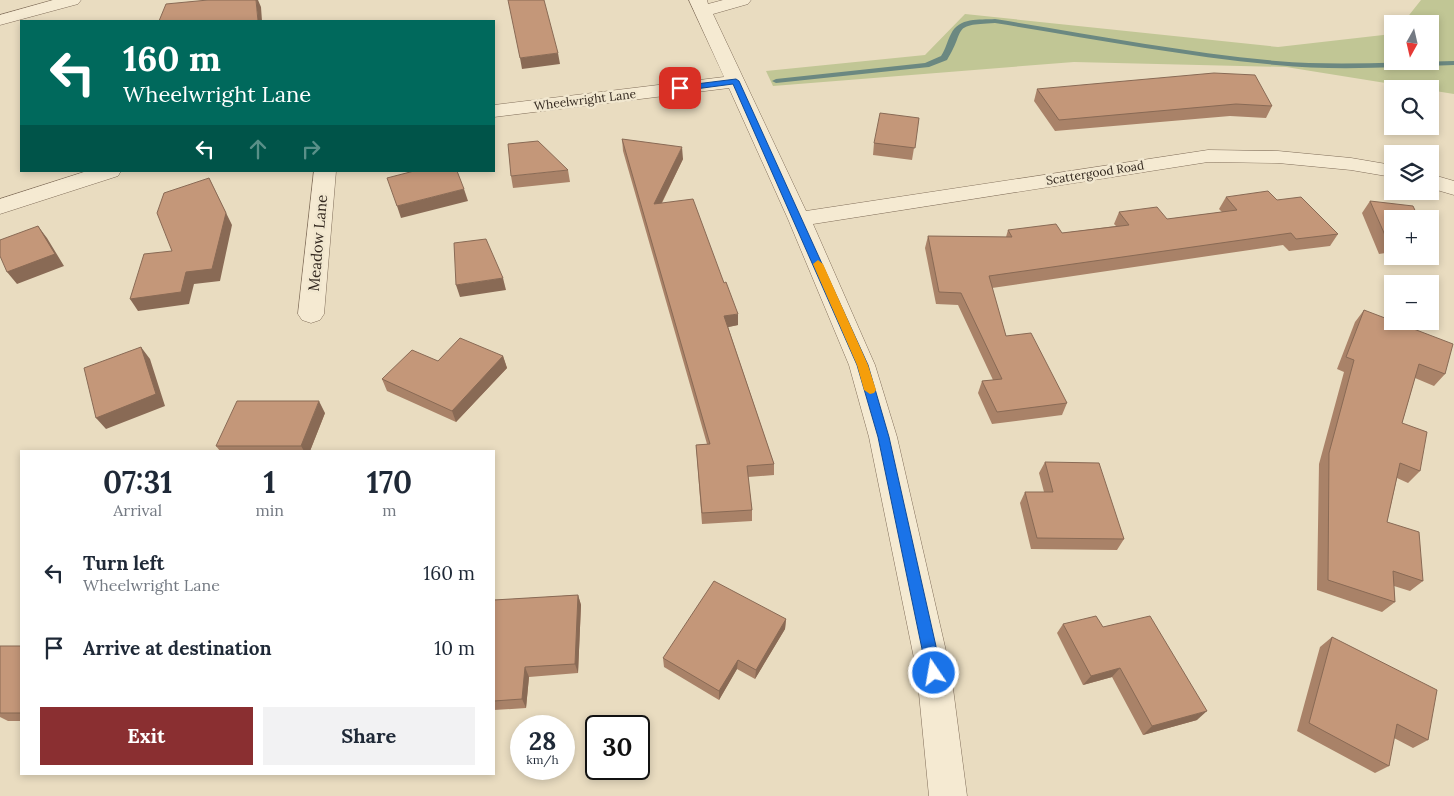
<!DOCTYPE html>
<html lang="en">
<head>
<meta charset="utf-8">
<style>
  :root { --surface:#fff; --page:#f2f2f3; --text:#1f2937; --muted:#747a83; --accent:#8a2f31 }
  body { margin:0; font-family:Lora,serif; background:var(--page); color:var(--text); height:100vh; display:flex; flex-direction:column; font-size:19px; white-space:nowrap }
  * { box-sizing:border-box; margin:0 }
  p { font-size:16px; color:var(--muted) }
  .icon { flex:none; width:28px; height:28px; fill:none; stroke:currentColor; stroke-width:2; stroke-linecap:round; stroke-linejoin:round }
  .map { position:relative; flex:1; overflow:hidden }
  .drawer { position:absolute; left:20px; top:450px; width:475px; height:325px; display:flex; flex-direction:column; background:var(--surface); border-radius:0px; box-shadow:0 2px 8px #0003 }
  .drawer>* { flex:none }
  .banner { position:absolute; left:20px; top:20px; width:475px; height:152px; border-radius:0px; box-shadow:0 2px 8px #0003; background:#00695c; color:#fff; overflow:hidden }
  .needle { width:32px; rotate:188deg }
  .controls { position:absolute; left:1384px; top:15px; display:grid; gap:10px }
  .controls a { display:grid; place-items:center; width:55px; height:55px; border-radius:0px; background:var(--surface); box-shadow:0 2px 8px #0003; font-size:25px }
  .speed { position:absolute; left:510px; top:715px; display:flex; gap:10px; font-size:25px; font-weight:700; text-align:center }
  .speed>* { display:grid; place-content:center; width:65px; height:65px; border-radius:50%; background:var(--surface); box-shadow:0 2px 8px #0003; line-height:1 }
  .speed small { font-size:12px; font-weight:400 }
  .speed .limit { border:2px solid #111; border-radius:8px; background:#fff; color:#111 }
  .pin { position:absolute; display:grid; place-items:center; width:42px; height:42px; color:#fff; margin:-21px; border-radius:10px; box-shadow:0 2px 8px #0006 }
  .me { position:absolute; width:55px; margin:-28px; rotate:348deg; stroke-linejoin:round; filter:drop-shadow(0 0 4px #0008) }
  .turn { display:flex; align-items:center; gap:18px; height:105px; padding:0 20px; font-size:22px }
  .turn .icon { width:65px; height:65px; stroke-width:2.5 }
  .turn b { display:block; font-size:35px; line-height:42px }
  .lanes { display:flex; align-items:center; height:48px; padding:0 20px; background:#0003; justify-content:center; gap:25px; direction:ltr }
  .lanes .off { opacity:.35 }
  .eta { display:flex; justify-content:space-evenly; align-items:center; height:85px; text-align:center }
  .eta b { font-size:30px; font-weight:800; line-height:35px }
  .primary-button { display:flex; gap:10px; margin-top:auto; padding:10px 20px }
  .primary-button a { flex:1; height:58px; border-radius:0px; background:var(--accent); color:#fff; font-size:20px; font-weight:800; line-height:58px; text-align:center }
  .primary-button a+a { background:var(--page); color:var(--text) }
  ul { padding:0; list-style:none }
  li { display:flex; align-items:center; gap:15px; height:75px; padding:0 20px }
  li div { flex:1 }
  li b { display:block; font-size:19px }
  li em { font-style:normal }
  .map>svg:first-child { display:block }
</style>
</head>
<body>
<div class="map">
<svg width="1454" height="796" viewBox="0 0 1454 796">
  <rect width="100%" height="100%" fill="#e9dcc0"/>
  <path fill="#c1c695" d="M 1421,0 L 1454,0 L 1454,94 L 1286,67 L 1074,62 L 773,86 L 766,71 L 925,55 L 965,14 L 1278,47 L 1392,34 L 1392,61 L 1430,61 L 1430,24 L 1402,24 Z"/>
  <g fill="none" stroke-linecap="round" stroke-linejoin="round">
    <path fill="#6b8881" fill-rule="evenodd" d="M 995,19 C 1088,34 1182,52 1276,61 C 1335,66 1395,62 1454,61 L 1454,65 C 1395,67 1335,71 1276,65 C 1182,56 1088,38 995,23 C 949,25 967,29 947,60 L 929,67 L 776,83 L 772,81 L 776,79 L 925,63 L 941,56 C 946,49 947,41 951,34 C 959,17 979,20 995,19 Z"/>
    <g stroke="#816e5a" stroke-width="1">
      <path id="minor" d="M 53,0 L 81,0 L 78,4 L 0,25 L 0,15 Z
        M 689,0 L 707,0 L 708,4 L 723,0 L 751,0 L 748,4 L 713,14 L 806,211 L 1208,150 L 1278,151 L 1351,158 L 1392,165 L 1392,177 L 1351,170 L 1278,163 L 1208,162 L 813,224 L 875,365 L 897,437 L 951,673 L 967,796 L 929,796 L 917,673 L 869,437 L 849,365 L 788,219 L 729,88 L 494,117 L 494,105 L 724,77 Z
        M 87,171 L 121,171 L 118,176 L 0,214 L 0,199 Z
        M 314,171 L 336,171 L 324,314 L 320,320 L 311,323 L 302,320 L 298,314 Z
        M 1430,174 L 1454,181 L 1454,195 L 1430,188 Z"/>
    </g>
    <use href="#minor" fill="#f5ead2" fill-rule="evenodd"/>
  </g>
  <path fill="#a98268" d="M 1037,89 L 1272,106 L 1266,118 L 1230,116 L 1055,131 L 1034,101 Z
    M 919,118 L 912,160 L 873,155 L 874,143 Z
    M 622,139 L 683,159 L 662,203 L 738,325 L 728,327 L 774,464 L 774,475 L 748,477 L 752,510 L 752,521 L 702,524 L 696,445 L 707,444 L 623,151 Z
    M 568,170 L 570,182 L 513,188 L 511,176 Z
    M 1226,197 L 1277,200 L 1338,234 L 1330,246 L 1289,251 L 1283,245 L 992,288 L 1006,336 L 1067,403 L 1062,415 L 992,424 L 978,393 L 982,381 L 993,380 L 958,305 L 936,304 L 925,248 L 928,236 L 1006,237 L 1008,230 L 1062,233 L 1116,226 L 1114,224 L 1119,212 L 1167,219 L 1222,212 L 1219,209 Z
    M 1370,201 L 1392,219 L 1392,252 L 1379,254 L 1362,213 Z
    M 1364,310 L 1445,374 L 1434,386 L 1415,378 L 1402,423 L 1420,471 L 1408,483 L 1397,478 L 1387,522 L 1423,581 L 1410,591 L 1394,586 L 1395,602 L 1382,612 L 1317,590 L 1319,464 L 1344,372 L 1337,369 L 1355,322 Z
    M 503,356 L 507,368 L 456,422 L 387,391 L 382,379 Z
    M 325,413 L 310,451 L 220,451 L 216,446 Z
    M 1045,462 L 1124,539 L 1117,550 L 1031,549 L 1020,503 L 1025,492 L 1044,492 L 1039,473 Z
    M 578,595 L 581,605 L 578,673 L 529,677 L 526,708 L 494,710 L 494,600 Z
    M 786,619 L 785,629 L 755,679 L 737,669 L 719,700 L 664,667 L 663,658 Z
    M 1063,624 L 1103,627 L 1197,720 L 1143,735 L 1112,677 L 1083,685 L 1057,633 Z
    M 1332,637 L 1428,740 L 1413,748 L 1394,738 L 1389,766 L 1375,773 L 1297,731 L 1320,647 Z
    M 0,646 L 21,646 L 21,721 L 8,721 L 0,717 Z"/>
  <path fill="#896a55" d="M 256,0 L 258,0 L 261,7 L 262,21 L 258,21 Z
    M 558,53 L 560,64 L 522,69 L 520,58 Z
    M 682,147 L 683,159 L 655,216 L 654,204 Z
    M 209,178 L 232,225 L 220,281 L 194,284 L 189,304 L 138,311 L 130,299 L 186,272 Z
    M 464,189 L 468,201 L 401,218 L 397,206 Z
    M 38,226 L 47,238 L 64,266 L 17,284 L 7,272 Z
    M 503,278 L 506,290 L 460,297 L 456,285 Z
    M 738,314 L 738,325 L 724,328 L 724,316 Z
    M 141,347 L 150,359 L 165,406 L 106,429 L 96,418 Z
    M 503,356 L 507,368 L 456,422 L 452,411 Z
    M 319,401 L 325,413 L 310,451 L 304,451 L 301,446 Z
    M 578,595 L 581,605 L 578,673 L 575,664 Z
    M 786,619 L 785,629 L 755,679 L 756,670 Z
    M 738,660 L 737,669 L 719,700 L 719,691 Z
    M 525,667 L 529,677 L 526,708 L 522,699 Z
    M 1120,668 L 1112,677 L 1083,685 L 1091,676 Z
    M 1207,711 L 1197,720 L 1143,735 L 1152,726 Z"/>
  <path fill="#c49779" stroke="#896a55" d="M 208,0 L 256,0 L 258,21 L 159,21 L 166,4 Z
    M 508,0 L 544,0 L 558,53 L 520,58 Z
    M 1214,73 L 1255,75 L 1272,106 L 1236,104 L 1059,120 L 1037,89 Z
    M 880,113 L 919,118 L 915,148 L 874,143 Z
    M 622,139 L 682,147 L 654,204 L 693,199 L 724,283 L 726,282 L 738,314 L 724,316 L 774,464 L 747,466 L 752,510 L 702,513 L 696,445 L 710,444 Z
    M 538,141 L 568,170 L 511,176 L 508,144 Z
    M 414,171 L 457,171 L 464,189 L 397,206 L 387,178 Z
    M 209,178 L 226,213 L 212,269 L 186,272 L 181,292 L 130,299 L 144,254 L 172,251 L 157,213 L 164,193 Z
    M 1268,191 L 1277,200 L 1301,197 L 1338,234 L 1296,239 L 1291,233 L 989,276 L 1006,336 L 1031,333 L 1067,403 L 997,412 L 982,381 L 1002,379 L 961,293 L 939,292 L 928,236 L 1012,237 L 1008,230 L 1056,224 L 1062,233 L 1129,225 L 1119,212 L 1157,207 L 1167,219 L 1237,210 L 1226,197 Z
    M 1370,201 L 1413,206 L 1419,219 L 1392,219 L 1392,241 L 1388,242 Z
    M 38,226 L 55,254 L 7,272 L 0,256 L 0,240 Z
    M 486,239 L 503,278 L 456,285 L 454,243 Z
    M 1364,310 L 1453,344 L 1445,374 L 1419,364 L 1402,423 L 1427,432 L 1420,471 L 1400,463 L 1387,522 L 1419,532 L 1423,581 L 1393,571 L 1395,602 L 1328,580 L 1329,453 L 1354,360 L 1346,357 Z
    M 460,338 L 503,356 L 452,411 L 382,379 L 412,350 L 438,361 Z
    M 141,347 L 156,394 L 96,418 L 84,368 Z
    M 237,401 L 319,401 L 301,446 L 216,446 Z
    M 1045,462 L 1099,463 L 1124,539 L 1037,538 L 1025,492 L 1053,492 Z
    M 714,581 L 786,619 L 756,670 L 738,660 L 719,691 L 663,658 Z
    M 578,595 L 575,664 L 525,667 L 522,699 L 494,701 L 494,600 Z
    M 1096,616 L 1103,627 L 1150,616 L 1207,711 L 1152,726 L 1120,668 L 1091,676 L 1063,624 Z
    M 1332,637 L 1437,690 L 1428,740 L 1397,724 L 1389,766 L 1309,723 Z
    M 0,646 L 21,646 L 21,713 L 0,713 Z"/>
  <path fill="#1a73e8" stroke="#114b97" d="M 736,79 L 739,81 L 868,365 L 889,437 L 942,673 L 940,678 L 934,680 L 929,678 L 927,673 L 878,437 L 857,365 L 733,84 L 680,91 L 676,88 L 680,86 Z"/>
  <path fill="#f59e0b" d="M 818,260 L 823,264 L 868,365 L 876,390 L 874,393 L 870,394 L 864,390 L 857,365 L 813,264 Z"/>
  <g text-anchor="middle" stroke-width="5" stroke-linejoin="round" paint-order="stroke">
    <g font-size="12" fill="#31261d" stroke="#f1e7cf">
      <text transform="translate(585 100) rotate(-7)" y="4">Wheelwright Lane</text>
      <text transform="translate(1095 173) rotate(-9)" y="4">Scattergood Road</text>
    </g>
    <g font-size="15" fill="#31261d" stroke="#f1e7cf">
      <text transform="translate(318 243) rotate(-85)" y="5">Meadow Lane</text>
    </g>
  </g>
</svg>
<div class="controls">
<a><svg class="needle" viewBox="-14 -14 28 28"><path d="M0-13l5 13h-10z" fill="#e53935"/><path d="M0 13l5-13h-10z" fill="#747a83"/></svg></a>
<a><svg class="icon" aria-label="search" viewBox="0 0 24 24"><circle cx="10" cy="10" r="6"/><path d="M15 15l6 6"/></svg></a>
<a><svg class="icon" aria-label="layers" viewBox="0 0 24 24"><path d="M12 4l9 5-9 5-9-5zM3 14l9 5 9-5"/></svg></a>
<a>+</a>
<a>−</a>
</div>
<div class="speed"><div>28<small>km/h</small></div><div class="limit">30</div></div>
<div class="pin" style="left:680px;top:88px;background:#d93025"><svg class="icon" aria-label="arrive" viewBox="0 0 24 24"><path d="M6 21V4h12l-3 4 3 4H6"/></svg></div>
<svg class="me" style="left:934px;top:673px" viewBox="-20 -20 40 40"><circle r="17" fill="#1a73e8" stroke="#fff" stroke-width="3"/><path d="M0-11L8 9 0 5-8 9z" fill="#fff"/></svg>
<div class="banner">
<div class="turn"><svg class="icon" aria-label="left" viewBox="0 0 24 24"><path d="M17 20v-9H6M10 6l-5 5 5 5"/></svg><div><b>160 m</b>Wheelwright Lane</div></div>
<div class="lanes"><svg class="icon" aria-label="left" viewBox="0 0 24 24"><path d="M17 20v-9H6M10 6l-5 5 5 5"/></svg><svg class="icon off" aria-label="ahead" viewBox="0 0 24 24"><path d="M12 20V5M6 11l6-6 6 6"/></svg><svg class="icon off" aria-label="right" viewBox="0 0 24 24"><path d="M7 20v-9h11M14 6l5 5-5 5"/></svg></div>
</div>
<section class="drawer">
<div class="eta">
<div><b>07:31</b><p>Arrival</p></div>
<div><b>1</b><p>min</p></div>
<div><b>170</b><p>m</p></div>
</div>
<ul>
<li><svg class="icon" aria-label="left" viewBox="0 0 24 24"><path d="M17 20v-9H6M10 6l-5 5 5 5"/></svg><div><b>Turn left</b><p>Wheelwright Lane</p></div><em>160 m</em></li>
<li><svg class="icon" aria-label="arrive" viewBox="0 0 24 24"><path d="M6 21V4h12l-3 4 3 4H6"/></svg><div><b>Arrive at destination</b></div><em>10 m</em></li>
</ul>
<div class="primary-button"><a>Exit</a><a>Share</a></div>
</section>
</div>
</body>
</html>
